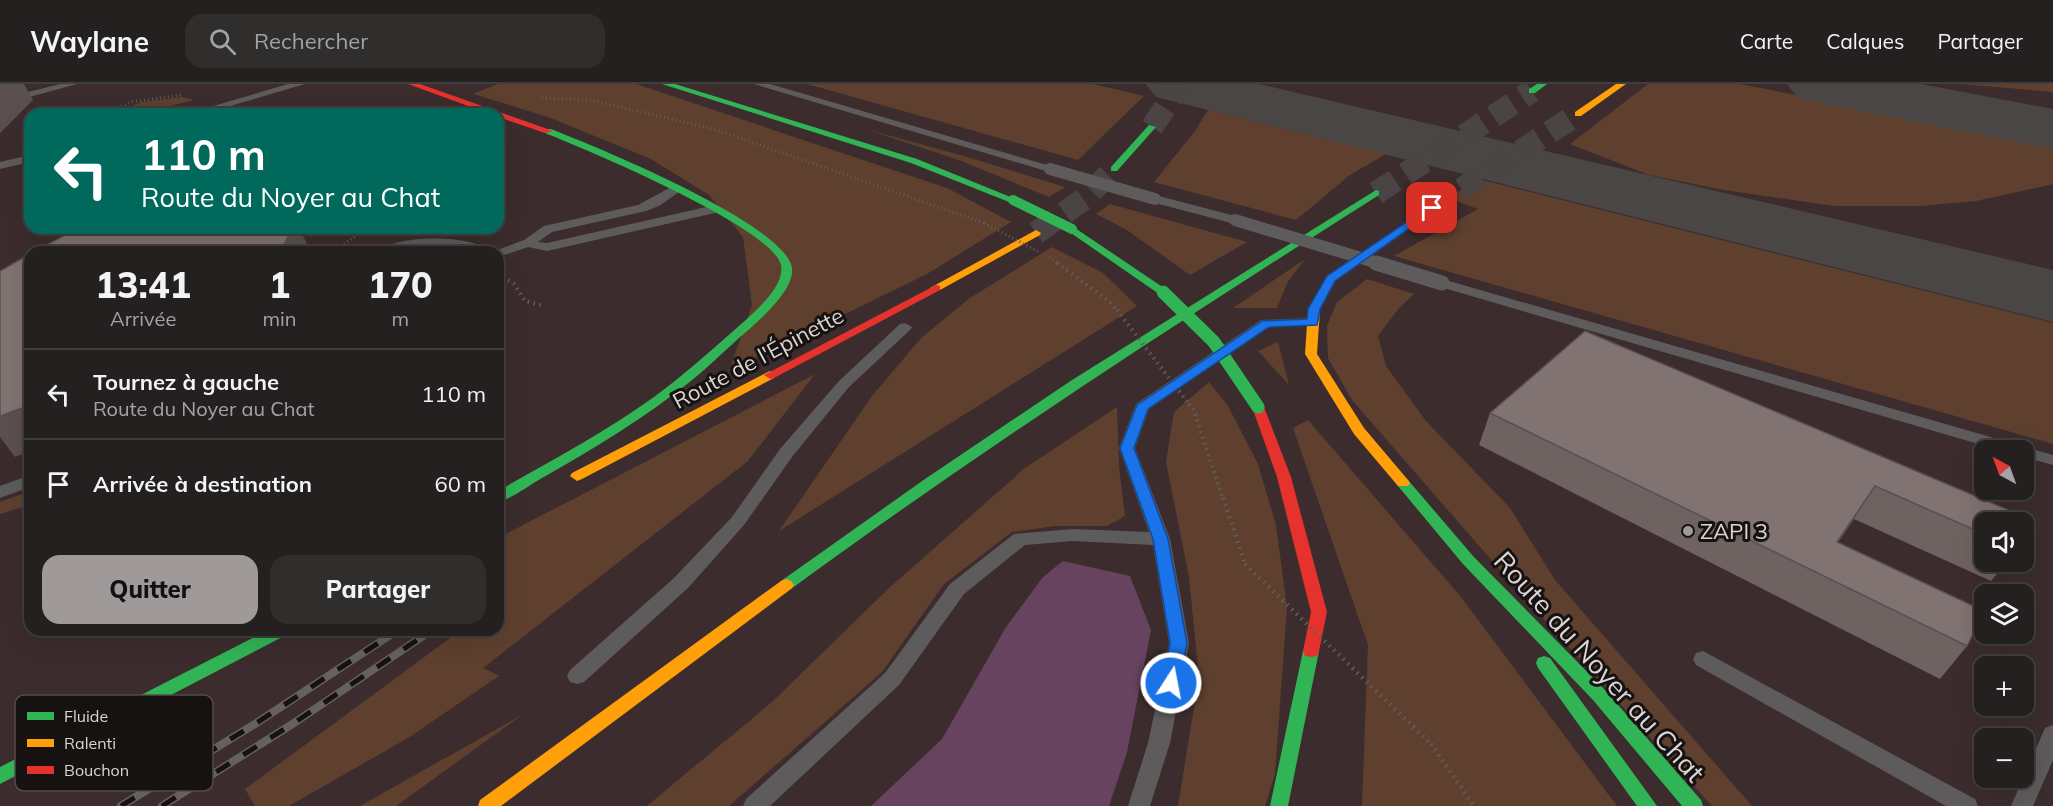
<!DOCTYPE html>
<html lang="fr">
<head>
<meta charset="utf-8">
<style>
  :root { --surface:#242020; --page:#302d2d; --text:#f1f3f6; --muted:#a3a3a5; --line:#413e3e; --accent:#a09999 }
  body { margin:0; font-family:Mulish,sans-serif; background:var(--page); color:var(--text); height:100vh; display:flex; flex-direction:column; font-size:22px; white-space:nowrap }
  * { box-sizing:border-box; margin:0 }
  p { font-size:20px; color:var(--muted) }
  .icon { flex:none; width:33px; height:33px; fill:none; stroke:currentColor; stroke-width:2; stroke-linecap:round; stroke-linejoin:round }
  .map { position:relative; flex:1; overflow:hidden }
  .panel { position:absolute; left:24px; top:162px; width:480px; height:390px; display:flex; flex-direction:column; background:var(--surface); border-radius:18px; box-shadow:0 6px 24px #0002,0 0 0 2px var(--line) }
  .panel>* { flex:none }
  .top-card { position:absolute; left:24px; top:24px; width:480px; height:126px; border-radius:18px; box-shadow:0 6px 24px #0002,0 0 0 2px var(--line); background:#00695c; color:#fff; overflow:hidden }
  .needle { width:39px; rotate:319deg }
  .controls { position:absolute; left:1974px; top:356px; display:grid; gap:12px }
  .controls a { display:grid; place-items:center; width:60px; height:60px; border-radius:12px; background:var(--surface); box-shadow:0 6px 24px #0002,0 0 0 2px var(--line); font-size:30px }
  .pin { position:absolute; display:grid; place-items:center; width:51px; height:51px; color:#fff; margin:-26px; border-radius:12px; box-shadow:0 3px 9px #0006 }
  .me { position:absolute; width:66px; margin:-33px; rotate:11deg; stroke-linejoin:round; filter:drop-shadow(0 0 4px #0008) }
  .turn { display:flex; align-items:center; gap:21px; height:126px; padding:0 18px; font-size:27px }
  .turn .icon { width:78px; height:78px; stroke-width:2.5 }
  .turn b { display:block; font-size:42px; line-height:51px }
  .eta { display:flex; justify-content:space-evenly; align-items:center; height:102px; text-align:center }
  .eta b { font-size:36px; font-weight:800; line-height:42px }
  .cta { display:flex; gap:12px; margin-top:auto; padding:12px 18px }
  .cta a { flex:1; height:69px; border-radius:18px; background:var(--accent); color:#111; font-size:24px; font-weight:800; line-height:69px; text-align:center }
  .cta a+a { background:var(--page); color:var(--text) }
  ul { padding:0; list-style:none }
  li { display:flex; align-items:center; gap:18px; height:90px; padding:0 18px; border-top:2px solid var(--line) }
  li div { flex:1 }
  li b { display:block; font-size:22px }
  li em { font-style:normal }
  header { display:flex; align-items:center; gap:36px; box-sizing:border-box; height:84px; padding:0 30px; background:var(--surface); border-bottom:2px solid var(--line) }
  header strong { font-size:28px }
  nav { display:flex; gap:33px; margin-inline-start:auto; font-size:21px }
  .search { width:420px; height:54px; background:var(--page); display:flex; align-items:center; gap:15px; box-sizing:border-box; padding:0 21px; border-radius:18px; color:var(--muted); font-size:22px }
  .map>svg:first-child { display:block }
</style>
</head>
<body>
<header>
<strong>Waylane</strong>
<div class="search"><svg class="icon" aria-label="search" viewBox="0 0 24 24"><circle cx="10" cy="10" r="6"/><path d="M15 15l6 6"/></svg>Rechercher</div>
<nav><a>Carte</a><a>Calques</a><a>Partager</a></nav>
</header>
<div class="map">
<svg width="2053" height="722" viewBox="0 0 2053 722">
  <rect width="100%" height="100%" fill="#302a2a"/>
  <path fill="#3c2c2d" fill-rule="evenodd" d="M 0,0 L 2053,0 L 2053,722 L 0,722 ZM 30,30 L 498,30 L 498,144 L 30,144 ZM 30,168 L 498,168 L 498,546 L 30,546 ZM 1984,366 L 2024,366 L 2024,405 L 1984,405 ZM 1984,438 L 2024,438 L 2024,477 L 1984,477 ZM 1984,510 L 2024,510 L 2024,549 L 1984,549 ZM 1984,582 L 2024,582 L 2024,621 L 1984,621 ZM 1984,654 L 2024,654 L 2024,693 L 1984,693 Z"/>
  <path fill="#5f402f" d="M 498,0 L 636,0 L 947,104 L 1011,138 L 927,190 L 729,287 L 752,221 L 743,153 L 709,111 L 651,75 L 548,33 L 473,10 Z
    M 807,0 L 1093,0 L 1144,12 L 1078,76 Z
    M 1648,0 L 1740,0 L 2053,61 L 2053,100 L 1976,117 L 1920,122 L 1834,122 L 1724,106 L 1649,91 L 1570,60 Z
    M 1960,0 L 2053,0 L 2053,8 Z
    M 182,13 L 194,16 L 140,30 L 113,30 L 142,18 Z
    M 1208,26 L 1386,70 L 1350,91 L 1296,136 L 1154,98 L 1195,47 Z
    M 862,44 L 967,73 L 1065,103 L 1049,113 L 959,76 Z
    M 1478,95 L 2053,239 L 2053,360 L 1394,172 L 1478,125 L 1448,114 Z
    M 1110,120 L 1247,158 L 1190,191 L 1127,146 L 1096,130 Z
    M 1052,163 L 1103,189 L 1137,222 L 779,447 L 872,312 L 922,253 L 970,214 Z
    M 1305,175 L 1287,199 L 1277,224 L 1233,224 Z
    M 1367,195 L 1414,210 L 1399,224 L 1378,252 L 1386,282 L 1426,337 L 1510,424 L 1555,496 L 1752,722 L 1712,722 L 1507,494 L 1352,316 L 1328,274 L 1327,242 L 1337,218 Z
    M 1278,258 L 1289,301 L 1258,267 Z
    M 815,290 L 748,377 L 483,584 L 499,592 L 408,654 L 289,722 L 255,722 L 245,705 L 457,549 L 454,546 L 498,546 L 498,454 Z
    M 1209,298 L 1228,322 L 1258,380 L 1276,441 L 1287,523 L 1275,690 L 1265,722 L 1178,722 L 1199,593 L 1189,493 L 1166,378 L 1174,328 Z
    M 1117,323 L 1119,383 L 1125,432 L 1107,442 L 1055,442 L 1012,448 L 944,500 L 882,588 L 729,722 L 647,722 L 772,618 L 888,505 L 1025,384 Z
    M 1308,336 L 1461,513 L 1617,722 L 1362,722 L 1368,561 L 1293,344 Z
    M 30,407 L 30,421 L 0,430 L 0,418 Z
    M 522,631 L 396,722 L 360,722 Z"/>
  <path fill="#68435f" d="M 1063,477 L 1130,492 L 1151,546 L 1127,668 L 1109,722 L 871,722 L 942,655 L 1006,543 L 1043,493 Z"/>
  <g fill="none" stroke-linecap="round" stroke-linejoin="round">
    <path fill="#4b4646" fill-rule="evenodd" d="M 1146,0 L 1259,0 L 2053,186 L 2053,238 L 1156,13 Z
      M 1787,0 L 1921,0 L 2053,25 L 2053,65 L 1819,19 L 1797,13 Z"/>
    <path stroke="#4a4444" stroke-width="23" stroke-dasharray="23 12" stroke-linecap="butt" d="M 1152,43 L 1181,0
      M 1432,124 L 1578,30
      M 1036,149 L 1084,115 L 1114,85"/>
    <path stroke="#4a4444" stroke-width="23" stroke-dasharray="23 12" stroke-linecap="butt" d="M 1376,109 L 1532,7"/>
    <path stroke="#605e5e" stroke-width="3" stroke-dasharray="1 3" stroke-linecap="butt" d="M 542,14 L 590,16 L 717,46 L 984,139
      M 107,30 L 131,18 L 181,11
      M 344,160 L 367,144
      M 1049,173 L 1059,180"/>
    <path stroke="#605e5e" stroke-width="4" stroke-dasharray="1.5 4.5" stroke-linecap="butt" d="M 1057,179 L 1105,214 L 1117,226
      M 503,193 L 514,200 L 525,217 L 544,222
      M 498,279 L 502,280
      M 1189,320 L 1194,327 L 1223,415"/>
    <path stroke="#605e5e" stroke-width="4.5" stroke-dasharray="1.5 5" stroke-linecap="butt" d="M 1223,414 L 1245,480
      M 1431,660 L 1474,722"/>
    <path fill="#5d5b5b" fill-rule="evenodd" d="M 60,0 L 77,0 L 0,21 L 0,15 Z
      M 288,0 L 305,0 L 203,30 L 186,30 Z
      M 754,0 L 770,0 L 1054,83 L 1056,85 L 1050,89 L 1046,87 Z
      M 30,71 L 30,78 L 0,85 L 0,78 Z
      M 675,101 L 679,102 L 679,108 L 659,122 L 646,127 L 552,148 L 538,158 L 547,159 L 715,121 L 721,125 L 715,129 L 547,167 L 528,163 L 498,173 L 498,168 L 475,168 L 462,164 L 435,162 L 397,168 L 377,168 C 396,150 473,150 492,168 L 524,156 L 544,142 L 638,121 Z
      M 1155,111 L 1239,133 L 1241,136 L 1235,140 L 1151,118 L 1149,115 Z
      M 1442,195 L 2053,371 L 2053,381 L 2024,373 L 2024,366 L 1999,366 L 1437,202 L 1435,199 Z
      M 1313,234 L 1318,235 L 1320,238 L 1318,241 L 1269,243 L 1149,325 L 1135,364 L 1170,455 L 1189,559 L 1170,659 L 1150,722 L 1128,722 L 1148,659 L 1169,559 L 1153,461 L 1073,457 L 1025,461 L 964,510 L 899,601 L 770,722 L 743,722 L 746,715 L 885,589 L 950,500 L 1014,450 L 1073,445 L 1149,448 L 1119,364 L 1136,320 L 1261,236 Z
      M 905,239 L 912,243 L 910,246 L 849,303 L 792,373 L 744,441 L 688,504 L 584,598 L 577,600 L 570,598 L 567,592 L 570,586 L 674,494 L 732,433 L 780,365 L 839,297 L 900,240 Z
      M 30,391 L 30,403 L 0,414 L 0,402 Z
      M 1703,567 L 1975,715 L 1978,722 L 1946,722 L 1696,581 L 1693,575 L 1696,569 Z
      M 2053,641 L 2053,676 L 2033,722 L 2011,722 L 2045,644 Z"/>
    <path fill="#30b455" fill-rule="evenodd" d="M 662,0 L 675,0 L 917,75 L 1018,116 L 1013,119 L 1009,118 L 911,79 Z
      M 1537,0 L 1547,0 L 1535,9 L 1529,9 L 1529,5 Z
      M 1149,41 L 1156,43 L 1117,87 L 1111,87 L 1111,83 Z
      M 545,45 L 551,45 C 599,64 773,135 791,180 C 800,204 754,241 738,255 C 722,269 707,284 691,297 C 644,334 594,365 542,394 C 528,402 513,414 498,418 L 498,407 C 551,377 605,348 654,313 C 681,293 706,271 731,249 C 746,235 786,205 781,181 C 772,143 585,65 545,49 Z
      M 1376,106 L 1379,107 L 1379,111 C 1180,237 982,365 791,505 L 781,505 L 778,501 L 781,497 L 925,395 L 1072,296 Z
      M 1072,142 L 1167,206 L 1167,210 L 1159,210 L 1068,147 L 1067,145 Z
      M 1403,394 L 1408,396 L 1473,472 L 1605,606 L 1701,716 L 1703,722 L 1682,722 L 1593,616 L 1463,480 L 1398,402 L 1396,399 L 1398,396 Z
      M 268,546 L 290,546 L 288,550 L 0,700 L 0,683 Z
      M 1311,561 L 1317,562 L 1319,567 L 1288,722 L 1270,722 L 1303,567 L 1305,562 Z
      M 1544,572 L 1550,574 L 1657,722 L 1637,722 L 1538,584 L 1536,579 L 1538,574 Z"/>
    <path fill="#ff9f0a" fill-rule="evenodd" d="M 1616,0 L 1626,0 L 1581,32 L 1575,32 L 1575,28 Z
      M 1432,121 L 1436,122 L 1436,126 L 1335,197 L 1320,225 L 1317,270 L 1364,344 L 1408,396 L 1410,399 L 1408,402 L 1398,402 L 1354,350 L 1305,270 L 1308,225 L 1327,193 Z
      M 1036,146 L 1041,149 L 1040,151 L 940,206 L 932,206 L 930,204 Z
      M 770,287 L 776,291 L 774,294 L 582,395 L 577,397 L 570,392 L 572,389 Z
      M 786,495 L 791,497 L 794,501 L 791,505 L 501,722 L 478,722 L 480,716 L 781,497 Z"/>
    <path fill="#e5322d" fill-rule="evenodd" d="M 408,0 L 420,0 L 553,47 L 545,49 L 498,33 L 498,30 L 490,30 Z
      M 936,201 L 940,202 L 940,206 L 774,294 L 770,295 L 764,291 Z
      M 1258,319 L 1264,323 L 1291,393 L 1327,528 L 1319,567 L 1317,572 L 1311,573 L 1305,572 L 1303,567 L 1311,528 L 1277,393 L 1252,323 Z"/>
    <g stroke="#666161" stroke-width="8">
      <path id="rail" d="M 121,722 L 255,640 L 398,546
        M 162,722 L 294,639 L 432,546"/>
    </g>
    <use href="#rail" stroke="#171212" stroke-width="5" stroke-dasharray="16" stroke-linecap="butt"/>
    <path stroke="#605e5e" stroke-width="3" stroke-dasharray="1 3" stroke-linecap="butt" d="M 984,139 L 1039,168"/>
    <path stroke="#605e5e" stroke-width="4" stroke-dasharray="1.5 4.5" stroke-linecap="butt" d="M 1117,226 L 1188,319"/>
    <path stroke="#605e5e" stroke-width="4.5" stroke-dasharray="1.5 5" stroke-linecap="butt" d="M 1245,480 L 1431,660"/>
    <path stroke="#5d5b5b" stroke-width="12" d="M 1050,85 L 1155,115
      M 1235,136 L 1381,180"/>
    <path stroke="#5d5b5b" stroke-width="15" d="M 1376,179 L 1442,199"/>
    <path stroke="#30b455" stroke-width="10" d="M 1013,116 L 1072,145"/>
    <path stroke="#30b455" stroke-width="13" d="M 1163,208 L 1214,258 L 1258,323"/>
  </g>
  <path fill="#6f6361" d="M 1585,247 L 1984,438 L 1984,477 L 2008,477 L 1991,497 L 1854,435 L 1838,458 L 1967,562 L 1940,595 L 1479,361 L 1490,329 Z"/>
  <path fill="#5a504f" d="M 0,0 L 24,0 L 33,16 L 0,49 Z
    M 189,144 L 225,144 L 212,168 L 186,150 Z
    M 292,144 L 299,144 L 311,168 L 281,168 Z
    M 30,321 L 30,367 L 15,373 L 0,353 L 0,332 Z
    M 1875,402 L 1854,435 L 1816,490 L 1837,458 Z"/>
  <path fill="#817371" stroke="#5a504f" stroke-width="1.5" d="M 78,144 L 189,144 L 186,150 L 232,144 L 292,144 L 281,168 L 34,168 Z
    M 30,170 L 30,321 L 0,332 L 0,187 Z
    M 1585,247 L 2032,436 L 2024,453 L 2024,438 L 1984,438 L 1984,450 L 1875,402 L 1837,458 L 1984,527 L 1984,529 L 1967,562 L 1490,329 Z"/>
  <path fill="#1a73e8" stroke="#114b97" stroke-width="1.5" d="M 1432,121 L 1437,124 L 1435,126 L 1335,197 L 1320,225 L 1317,241 L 1269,243 L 1148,325 L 1134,364 L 1168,455 L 1187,559 L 1179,599 L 1177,604 L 1171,606 L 1165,604 L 1162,599 L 1170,559 L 1153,455 L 1120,364 L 1137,321 L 1262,237 L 1307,235 L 1308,225 L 1327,192 Z"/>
  <circle fill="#a09999" stroke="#171212" stroke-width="2" cx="1688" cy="447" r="6"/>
  <g text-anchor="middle" stroke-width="6" stroke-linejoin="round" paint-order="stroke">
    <g font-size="22" fill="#dcd5d5" stroke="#171212">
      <text transform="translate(758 274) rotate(-28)" y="8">Route de l'Épinette</text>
    </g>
    <g font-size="22" fill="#dcd5d5" stroke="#171212" text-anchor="start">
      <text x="1700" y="455">ZAPI 3</text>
    </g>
    <g font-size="27" fill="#dcd5d5" stroke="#171212">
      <text transform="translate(1599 583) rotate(48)" y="9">Route du Noyer au Chat</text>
    </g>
  </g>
  <rect x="15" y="611" width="198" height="96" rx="9" fill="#171212" stroke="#524c4c" stroke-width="1.5"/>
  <rect x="27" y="628" width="27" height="8" fill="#30b455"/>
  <rect x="27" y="655" width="27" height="8" fill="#ff9f0a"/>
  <rect x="27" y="682" width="27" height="8" fill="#e5322d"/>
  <g font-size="16" fill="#dcd5d5">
    <text x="64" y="638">Fluide</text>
    <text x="64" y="665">Ralenti</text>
    <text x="64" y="692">Bouchon</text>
  </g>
</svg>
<div class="controls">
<a><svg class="needle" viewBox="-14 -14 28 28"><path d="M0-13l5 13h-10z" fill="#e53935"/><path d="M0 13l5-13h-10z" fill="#a3a3a5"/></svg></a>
<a><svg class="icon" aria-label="sound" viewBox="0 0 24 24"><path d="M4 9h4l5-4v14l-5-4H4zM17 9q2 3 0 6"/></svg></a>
<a><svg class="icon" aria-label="layers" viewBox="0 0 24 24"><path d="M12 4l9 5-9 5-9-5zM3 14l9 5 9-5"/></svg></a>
<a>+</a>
<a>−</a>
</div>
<div class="pin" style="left:1432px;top:124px;background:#d93025"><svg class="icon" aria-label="arrive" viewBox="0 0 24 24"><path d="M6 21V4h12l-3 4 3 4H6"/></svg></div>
<svg class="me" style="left:1171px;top:599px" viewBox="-20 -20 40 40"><circle r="17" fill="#1a73e8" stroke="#fff" stroke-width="3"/><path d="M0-11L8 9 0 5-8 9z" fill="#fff"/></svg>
<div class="top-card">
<div class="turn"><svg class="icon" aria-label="left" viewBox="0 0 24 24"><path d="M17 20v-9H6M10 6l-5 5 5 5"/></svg><div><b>110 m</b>Route du Noyer au Chat</div></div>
</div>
<section class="panel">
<div class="eta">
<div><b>13:41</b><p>Arrivée</p></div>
<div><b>1</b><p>min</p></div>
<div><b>170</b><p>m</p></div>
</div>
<ul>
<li><svg class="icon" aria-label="left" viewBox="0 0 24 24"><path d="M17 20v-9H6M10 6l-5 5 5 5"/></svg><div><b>Tournez à gauche</b><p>Route du Noyer au Chat</p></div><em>110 m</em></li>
<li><svg class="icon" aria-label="arrive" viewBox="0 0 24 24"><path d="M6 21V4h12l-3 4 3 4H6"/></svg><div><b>Arrivée à destination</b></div><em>60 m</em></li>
</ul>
<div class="cta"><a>Quitter</a><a>Partager</a></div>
</section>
</div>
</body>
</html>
